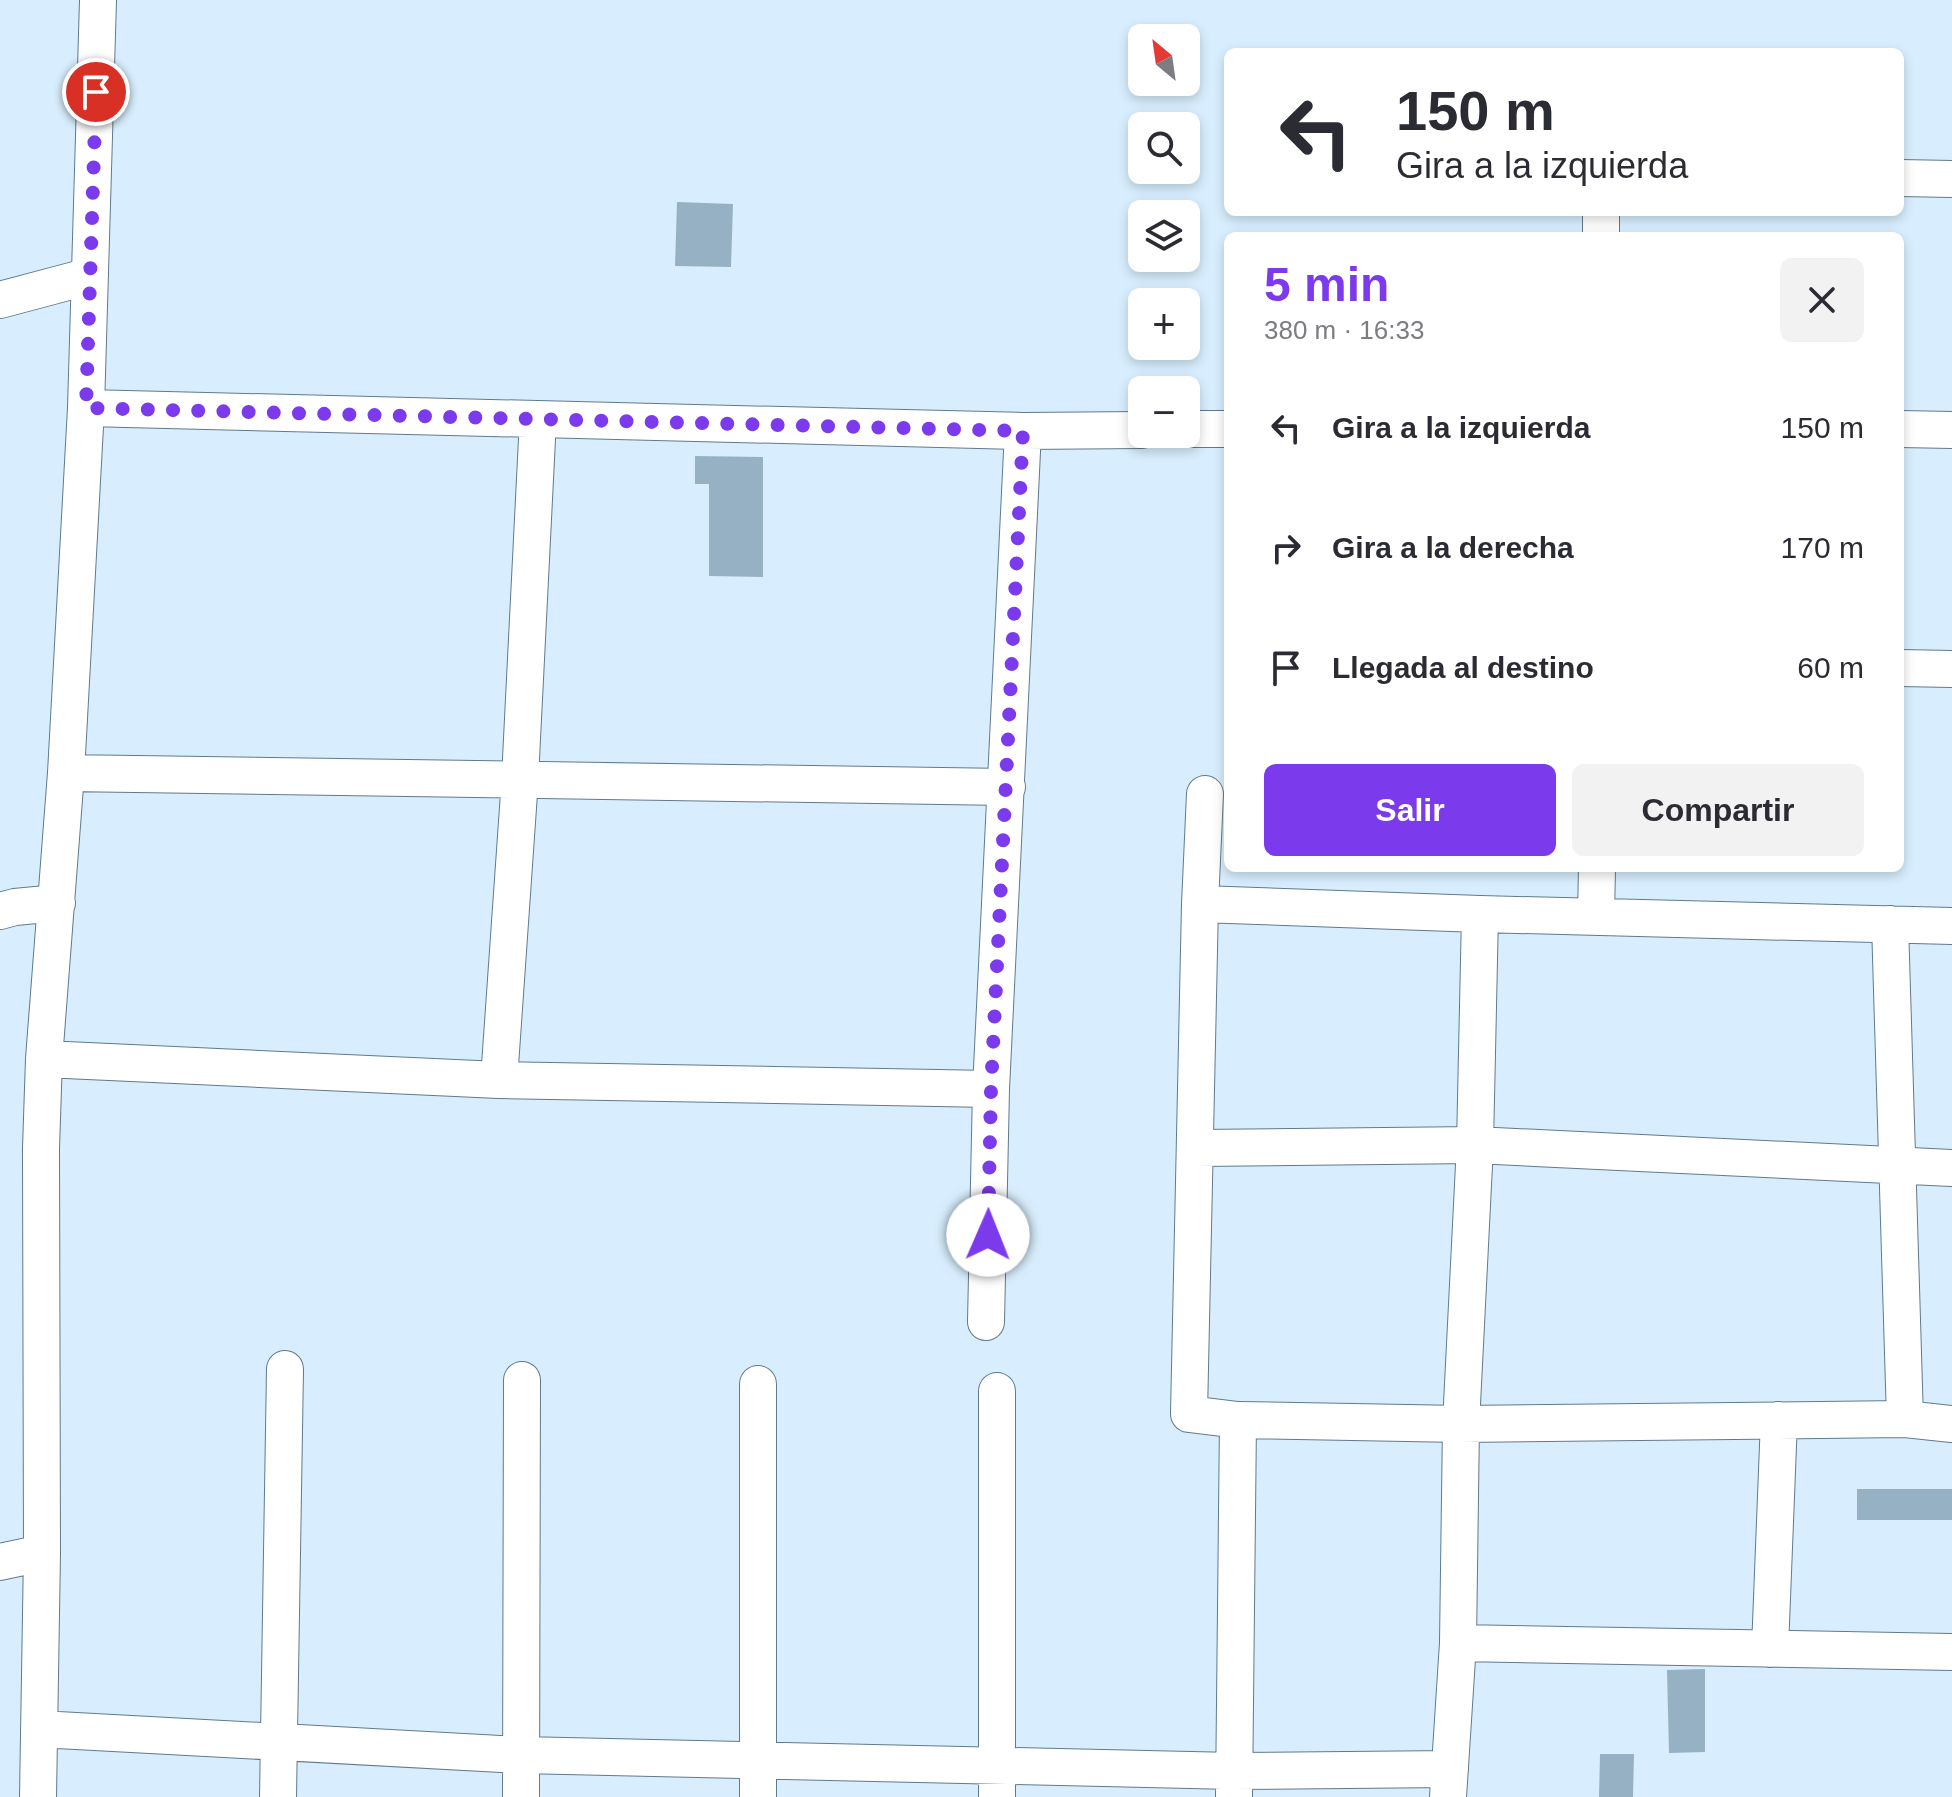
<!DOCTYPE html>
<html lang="es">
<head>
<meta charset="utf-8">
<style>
  :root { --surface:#fff; --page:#f2f2f3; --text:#2b2b33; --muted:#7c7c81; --accent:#7c3aed }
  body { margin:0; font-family:Arial,sans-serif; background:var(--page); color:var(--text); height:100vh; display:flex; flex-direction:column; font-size:30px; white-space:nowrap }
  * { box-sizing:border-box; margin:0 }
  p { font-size:26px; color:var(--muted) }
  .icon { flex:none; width:44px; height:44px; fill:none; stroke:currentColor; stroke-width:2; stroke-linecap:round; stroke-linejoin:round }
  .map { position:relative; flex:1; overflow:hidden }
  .sheet { position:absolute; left:1224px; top:232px; width:680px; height:640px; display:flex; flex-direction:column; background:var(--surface); border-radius:12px; box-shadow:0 4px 12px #0003 }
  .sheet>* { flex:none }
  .guide { position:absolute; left:1224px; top:48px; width:680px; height:168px; border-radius:12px; box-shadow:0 4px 12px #0003; background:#fff; color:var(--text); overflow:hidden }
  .needle { width:52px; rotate:331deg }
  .tools { position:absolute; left:1128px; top:24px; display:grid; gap:16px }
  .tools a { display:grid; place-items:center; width:72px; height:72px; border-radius:12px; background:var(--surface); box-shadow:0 4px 12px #0003; font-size:40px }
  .pin { position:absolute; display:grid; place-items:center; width:68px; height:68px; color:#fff; margin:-34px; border:4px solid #fff; border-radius:50%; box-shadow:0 2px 8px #0007 }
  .me { position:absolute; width:88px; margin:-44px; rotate:1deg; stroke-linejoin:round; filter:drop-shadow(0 0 6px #0008) }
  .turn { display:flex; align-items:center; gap:28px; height:168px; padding:0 40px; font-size:36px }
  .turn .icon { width:104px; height:104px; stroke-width:2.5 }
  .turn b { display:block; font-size:56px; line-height:68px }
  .round { display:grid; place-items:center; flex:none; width:84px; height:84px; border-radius:12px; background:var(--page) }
  .summary { display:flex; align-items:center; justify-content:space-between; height:136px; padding:0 40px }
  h1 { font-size:48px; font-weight:800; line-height:60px; color:var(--accent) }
  .cta { display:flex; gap:16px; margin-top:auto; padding:16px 40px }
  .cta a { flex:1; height:92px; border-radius:12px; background:var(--accent); color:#fff; font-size:32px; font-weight:800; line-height:92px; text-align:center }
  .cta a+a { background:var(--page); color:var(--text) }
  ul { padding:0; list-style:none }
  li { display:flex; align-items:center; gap:24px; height:120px; padding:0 40px }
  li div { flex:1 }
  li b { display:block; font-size:30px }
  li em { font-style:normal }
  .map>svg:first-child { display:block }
</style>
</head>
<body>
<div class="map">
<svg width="1952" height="1797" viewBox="0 0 1952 1797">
  <rect width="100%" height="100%" fill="#d8eefe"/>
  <path fill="#96b1c4" d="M 677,202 L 733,204 L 731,267 L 675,266 Z
    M 695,456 L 763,457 L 763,577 L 709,576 L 709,484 L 695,484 Z
    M 1857,1489 L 1952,1489 L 1952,1520 L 1857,1520 Z
    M 1705,1669 L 1705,1752 L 1669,1753 L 1667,1670 Z
    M 1600,1754 L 1634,1754 L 1633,1797 L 1599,1797 Z"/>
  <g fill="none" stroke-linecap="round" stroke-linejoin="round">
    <g stroke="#607a8c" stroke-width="38">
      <path id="minor" d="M 1900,178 L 1952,179
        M 1601,236 L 1601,212
        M 0,300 L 90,276
        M 86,408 L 1023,431 L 1142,430
        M 1186,429 L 1228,429
        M 1900,429 L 1952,430
        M 1900,668 L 1952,669
        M 66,773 L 1007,787
        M 1205,794 L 1200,904 L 1189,1414 L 1238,1420 L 1461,1424 L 1905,1419 L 1952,1424
        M 1200,904 L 1480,914 L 1952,926
        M 0,911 L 15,907 L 57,903
        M 1596,915 L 1597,868
        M 1890,924 L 1905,1419
        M 44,1059 L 499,1080 L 991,1089
        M 499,1080 L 520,779 L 538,419
        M 1197,1148 L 1475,1145 L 1952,1168
        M 986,1322 L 991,1089 L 1023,431
        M 758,1384 L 758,1797
        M 0,1562 L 42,1553
        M 1458,1643 L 1952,1652
        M 1770,1649 L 1779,1420
        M 39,1729 L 521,1755 L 1234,1771 L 1450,1769
        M 38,1797 L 42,1553 L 41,1148 L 44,1059 L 66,773 L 86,408 L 98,0
        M 278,1797 L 285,1369
        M 521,1797 L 522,1380
        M 997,1797 L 997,1391
        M 1234,1797 L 1238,1420
        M 1448,1797 L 1458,1643 L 1461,1424 L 1475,1145 L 1480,914"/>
    </g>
    <use href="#minor" stroke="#fff" stroke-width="36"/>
  </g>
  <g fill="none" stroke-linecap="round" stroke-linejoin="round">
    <path stroke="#7c3aed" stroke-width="14" stroke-dasharray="0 25.2" d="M 96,92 L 86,408 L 1023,431 L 991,1089 L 988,1235"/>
  </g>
</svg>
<div class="tools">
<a><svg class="needle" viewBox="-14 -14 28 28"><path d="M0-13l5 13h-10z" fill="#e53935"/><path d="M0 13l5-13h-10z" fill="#7c7c81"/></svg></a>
<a><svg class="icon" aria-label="search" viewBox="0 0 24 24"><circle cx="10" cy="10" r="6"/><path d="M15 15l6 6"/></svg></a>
<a><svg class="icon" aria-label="layers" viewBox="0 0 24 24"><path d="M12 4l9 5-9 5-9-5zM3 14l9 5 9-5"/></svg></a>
<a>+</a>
<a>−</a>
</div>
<div class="pin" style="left:96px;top:92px;background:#d93025"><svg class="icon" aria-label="arrive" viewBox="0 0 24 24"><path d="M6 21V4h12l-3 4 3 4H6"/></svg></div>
<svg class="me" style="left:988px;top:1235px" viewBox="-20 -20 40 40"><circle r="19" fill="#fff"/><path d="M0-13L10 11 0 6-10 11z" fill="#7c3aed"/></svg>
<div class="guide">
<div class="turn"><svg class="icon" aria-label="left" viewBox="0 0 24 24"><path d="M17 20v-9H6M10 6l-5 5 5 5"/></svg><div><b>150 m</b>Gira a la izquierda</div></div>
</div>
<section class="sheet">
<div class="summary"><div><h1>5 min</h1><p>380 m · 16:33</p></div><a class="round"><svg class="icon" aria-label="close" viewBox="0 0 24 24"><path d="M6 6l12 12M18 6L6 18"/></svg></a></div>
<ul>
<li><svg class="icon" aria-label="left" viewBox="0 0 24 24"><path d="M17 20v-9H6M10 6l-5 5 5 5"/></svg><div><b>Gira a la izquierda</b></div><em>150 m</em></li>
<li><svg class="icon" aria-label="right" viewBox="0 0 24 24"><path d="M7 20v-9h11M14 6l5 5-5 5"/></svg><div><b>Gira a la derecha</b></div><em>170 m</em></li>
<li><svg class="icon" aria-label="arrive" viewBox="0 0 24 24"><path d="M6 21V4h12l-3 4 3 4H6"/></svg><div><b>Llegada al destino</b></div><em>60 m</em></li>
</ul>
<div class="cta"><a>Salir</a><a>Compartir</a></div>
</section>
</div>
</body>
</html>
